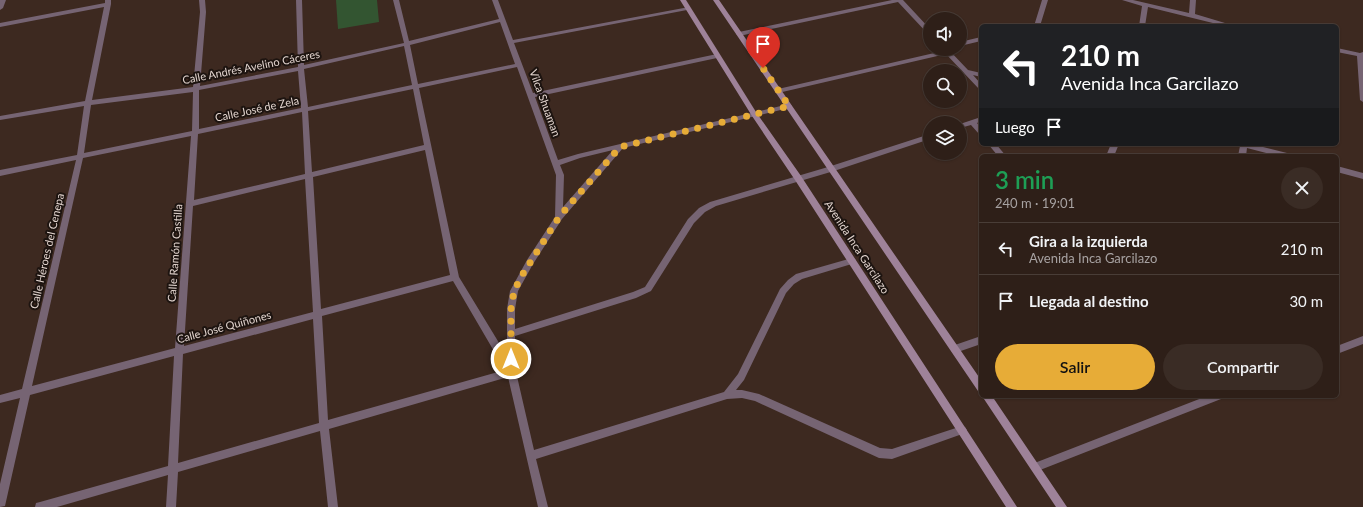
<!DOCTYPE html>
<html lang="es">
<head>
<meta charset="utf-8">
<style>
  :root { --surface:#2e1f18; --page:#3a2c25; --text:#f1f3f6; --muted:#a7a2a2; --line:#493d37; --accent:#e7ac37 }
  body { margin:0; font-family:Lato,sans-serif; background:var(--page); color:var(--text); height:100vh; display:flex; flex-direction:column; font-size:15px; white-space:nowrap }
  * { box-sizing:border-box; margin:0 }
  p { font-size:13px; color:var(--muted) }
  .icon { flex:none; width:22px; height:22px; fill:none; stroke:currentColor; stroke-width:2; stroke-linecap:round; stroke-linejoin:round }
  .map { position:relative; flex:1; overflow:hidden }
  .drawer { position:absolute; left:979px; top:154px; width:360px; height:244px; display:flex; flex-direction:column; background:var(--surface); border-radius:6px; box-shadow:0 1px 3px #0004,0 0 0 1px var(--line) }
  .drawer>* { flex:none }
  .hud { position:absolute; left:979px; top:24px; width:360px; height:122px; border-radius:6px; box-shadow:0 1px 3px #0004,0 0 0 1px var(--line); background:#202124; color:#fff; overflow:hidden }
  .buttons { position:absolute; left:923px; top:12px; display:grid; gap:8px }
  .buttons a { display:grid; place-items:center; width:44px; height:44px; border-radius:50%; background:var(--surface); box-shadow:0 1px 3px #0004,0 0 0 1px var(--line); font-size:20px }
  .pin { position:absolute; display:grid; place-items:center; width:34px; height:34px; color:#fff; margin:-41px -17px; border-radius:50% 50% 50% 0; rotate:-45deg; box-shadow:0 0 4px #0007 }
  .pin .icon { rotate:45deg }
  .me { position:absolute; width:44px; margin:-22px; rotate:0deg; stroke-linejoin:round; filter:drop-shadow(0 0 3px #0008) }
  .turn { display:flex; align-items:center; gap:14px; height:84px; padding:0 16px; font-size:18px }
  .turn .icon { width:52px; height:52px; stroke-width:2.5 }
  .turn b { display:block; font-size:28px; line-height:34px }
  .then { display:flex; align-items:center; height:38px; padding:0 16px; background:#0003; gap:8px; font-size:15px }
  .round { display:grid; place-items:center; flex:none; width:42px; height:42px; border-radius:21px; background:var(--page) }
  .overview { display:flex; align-items:center; justify-content:space-between; height:68px; padding:0 16px }
  h1 { font-size:24px; font-weight:600; line-height:30px; color:#1e9e55 }
  .primary-button { display:flex; gap:8px; margin-top:auto; padding:8px 16px }
  .primary-button a { flex:1; height:46px; border-radius:24px; background:var(--accent); color:#111; font-size:16px; font-weight:600; line-height:46px; text-align:center }
  .primary-button a+a { background:var(--page); color:var(--text) }
  ul { padding:0; list-style:none }
  li { display:flex; align-items:center; gap:12px; height:52px; padding:0 16px; border-top:1px solid var(--line) }
  li div { flex:1 }
  li b { display:block; font-size:15px }
  li em { font-style:normal }
  .map>svg:first-child { display:block }
</style>
</head>
<body>
<div class="map">
<svg width="1363" height="507" viewBox="0 0 1363 507">
  <rect width="100%" height="100%" fill="#3d2920"/>
  <path fill="#335531" d="M 336,0 L 377,0 L 379,22 L 338,29 Z"/>
  <g fill="none" stroke-linecap="round" stroke-linejoin="round">
    <path fill="#766473" fill-rule="evenodd" d="M 0,0 L 6,0 L 3,8 L 0,10 Z
      M 105,0 L 111,0 L 111,4 L 92,100 L 193,87 L 200,12 L 199,0 L 205,0 L 206,12 L 200,86 L 298,67 L 296,0 L 302,0 L 304,65 L 404,43 L 393,0 L 399,0 L 409,41 L 499,19 L 492,0 L 498,0 L 513,40 L 689,7 L 690,8 L 687,10 L 514,43 L 533,93 L 717,54 L 720,56 L 717,58 L 535,97 L 558,160 L 578,154 L 789,104 L 792,106 L 789,108 L 623,148 L 562,219 L 533,264 L 518,291 L 515,309 L 515,329 L 633,292 L 645,287 L 688,219 L 699,208 L 710,202 L 828,167 L 930,134 L 930,139 L 834,171 L 716,206 L 705,212 L 694,223 L 651,291 L 636,298 L 515,336 L 516,372 L 534,450 L 724,392 L 738,374 L 780,289 L 788,280 L 796,274 L 852,258 L 855,259 L 856,261 L 855,263 L 802,279 L 794,284 L 786,293 L 744,380 L 736,390 L 742,390 L 759,394 L 880,448 L 892,449 L 962,426 L 965,427 L 967,430 L 965,433 L 892,459 L 879,458 L 755,401 L 742,398 L 727,399 L 536,459 L 548,507 L 538,507 L 508,377 L 329,429 L 338,507 L 328,507 L 320,431 L 178,472 L 176,507 L 166,507 L 168,475 L 57,507 L 35,507 L 36,503 L 40,502 L 168,466 L 174,356 L 30,395 L 5,506 L 0,507 L 0,484 L 20,398 L 0,403 L 0,395 L 22,389 L 76,160 L 0,176 L 0,170 L 77,155 L 84,106 L 0,120 L 0,116 L 85,101 L 104,7 L 0,27 L 0,23 L 105,3 ZM 500,22 L 515,64 L 418,84 L 410,45 ZM 404,46 L 412,85 L 308,107 L 304,69 ZM 517,67 L 556,175 L 555,217 L 527,260 L 510,291 L 507,309 L 507,356 L 459,277 L 419,88 ZM 298,71 L 301,108 L 199,129 L 199,90 ZM 413,89 L 424,145 L 312,172 L 308,111 ZM 193,92 L 192,131 L 84,153 L 91,105 ZM 302,112 L 305,174 L 194,200 L 198,134 ZM 191,136 L 175,348 L 32,386 L 83,158 ZM 425,150 L 450,275 L 321,309 L 313,177 ZM 613,150 L 563,207 L 564,175 L 560,165 L 580,158 ZM 305,179 L 313,312 L 184,346 L 193,206 ZM 453,281 L 505,370 L 328,420 L 322,316 ZM 313,319 L 319,423 L 178,463 L 183,354 Z
      M 892,0 L 903,0 L 930,29 L 930,35 L 928,34 L 898,2 L 739,36 L 736,34 L 739,32 Z
      M 1042,0 L 1048,0 L 1040,26 L 1034,26 Z
      M 1122,0 L 1133,0 L 1189,13 L 1190,0 L 1196,0 L 1195,14 L 1235,26 L 1225,26 L 1148,7 L 1145,26 L 1139,26 L 1142,6 Z
      M 981,37 L 981,41 L 960,46 L 960,42 Z
      M 1337,48 L 1360,53 L 1363,52 L 1363,102 L 1360,100 L 1357,56 L 1337,52 Z
      M 941,49 L 948,49 L 968,70 L 981,73 L 981,77 L 973,75 L 981,84 L 981,90 L 979,89 L 946,54 L 778,93 L 775,91 L 778,89 L 943,51 Z
      M 981,117 L 981,121 L 977,123 L 981,128 L 981,134 L 979,134 L 971,125 L 960,128 L 960,124 Z
      M 988,144 L 996,144 L 1006,156 L 998,156 Z
      M 1111,144 L 1119,144 L 1114,156 L 1106,156 Z
      M 1238,144 L 1251,144 L 1291,154 L 1292,156 L 1278,156 L 1247,148 L 1246,156 L 1238,156 L 1240,146 Z
      M 1337,166 L 1363,173 L 1363,179 L 1337,172 Z
      M 981,336 L 981,344 L 955,353 L 952,352 L 951,349 L 952,346 Z
      M 1363,336 L 1363,344 L 1337,354 L 1337,346 Z
      M 1207,396 L 1223,396 L 1221,399 L 1035,472 L 1032,470 L 1030,467 L 1032,464 Z"/>
    <path fill="#9e8299" fill-rule="evenodd" d="M 680,0 L 686,0 L 756,112 L 801,176 L 1017,507 L 1006,507 L 795,180 L 752,116 Z
      M 713,0 L 719,0 L 981,380 L 981,392 L 978,391 Z
      M 982,396 L 992,396 L 1067,507 L 1056,507 Z"/>
  </g>
  <g fill="none" stroke-linecap="round" stroke-linejoin="round">
    <path stroke="#e7ac37" stroke-width="7" stroke-dasharray="0 12.6" d="M 511,359 L 511,309 L 514,291 L 521,277 L 559,217 L 620,147 L 789,106 L 763,68"/>
  </g>
  <g text-anchor="middle" stroke-width="4" stroke-linejoin="round" paint-order="stroke">
    <g font-size="11" fill="#e3d5cf" stroke="#1d1410">
      <text transform="translate(251 67) rotate(-11)" y="4">Calle Andrés Avelino Cáceres</text>
      <text transform="translate(545 103) rotate(70)" y="4">Vilca Shuaman</text>
      <text transform="translate(257 109) rotate(-12)" y="4">Calle José de Zela</text>
      <text transform="translate(857 247) rotate(57)" y="4">Avenida Inca Garcilazo</text>
      <text transform="translate(47 251) rotate(-77)" y="4">Calle Héroes del Cenepa</text>
      <text transform="translate(175 253) rotate(-86)" y="4">Calle Ramón Castilla</text>
      <text transform="translate(224 327) rotate(-15)" y="4">Calle José Quiñones</text>
    </g>
  </g>
</svg>
<div class="buttons">
<a><svg class="icon" aria-label="sound" viewBox="0 0 24 24"><path d="M4 9h4l5-4v14l-5-4H4zM17 9q2 3 0 6"/></svg></a>
<a><svg class="icon" aria-label="search" viewBox="0 0 24 24"><circle cx="10" cy="10" r="6"/><path d="M15 15l6 6"/></svg></a>
<a><svg class="icon" aria-label="layers" viewBox="0 0 24 24"><path d="M12 4l9 5-9 5-9-5zM3 14l9 5 9-5"/></svg></a>
</div>
<div class="pin" style="left:763px;top:68px;background:#d93025"><svg class="icon" aria-label="arrive" viewBox="0 0 24 24"><path d="M6 21V4h12l-3 4 3 4H6"/></svg></div>
<svg class="me" style="left:511px;top:359px" viewBox="-20 -20 40 40"><circle r="17" fill="#e7ac37" stroke="#fff" stroke-width="3"/><path d="M0-11L8 9 0 5-8 9z" fill="#fff"/></svg>
<div class="hud">
<div class="turn"><svg class="icon" aria-label="left" viewBox="0 0 24 24"><path d="M17 20v-9H6M10 6l-5 5 5 5"/></svg><div><b>210 m</b>Avenida Inca Garcilazo</div></div>
<div class="then">Luego<svg class="icon" aria-label="arrive" viewBox="0 0 24 24"><path d="M6 21V4h12l-3 4 3 4H6"/></svg></div>
</div>
<section class="drawer">
<div class="overview"><div><h1>3 min</h1><p>240 m · 19:01</p></div><a class="round"><svg class="icon" aria-label="close" viewBox="0 0 24 24"><path d="M6 6l12 12M18 6L6 18"/></svg></a></div>
<ul>
<li><svg class="icon" aria-label="left" viewBox="0 0 24 24"><path d="M17 20v-9H6M10 6l-5 5 5 5"/></svg><div><b>Gira a la izquierda</b><p>Avenida Inca Garcilazo</p></div><em>210 m</em></li>
<li><svg class="icon" aria-label="arrive" viewBox="0 0 24 24"><path d="M6 21V4h12l-3 4 3 4H6"/></svg><div><b>Llegada al destino</b></div><em>30 m</em></li>
</ul>
<div class="primary-button"><a>Salir</a><a>Compartir</a></div>
</section>
</div>
</body>
</html>
